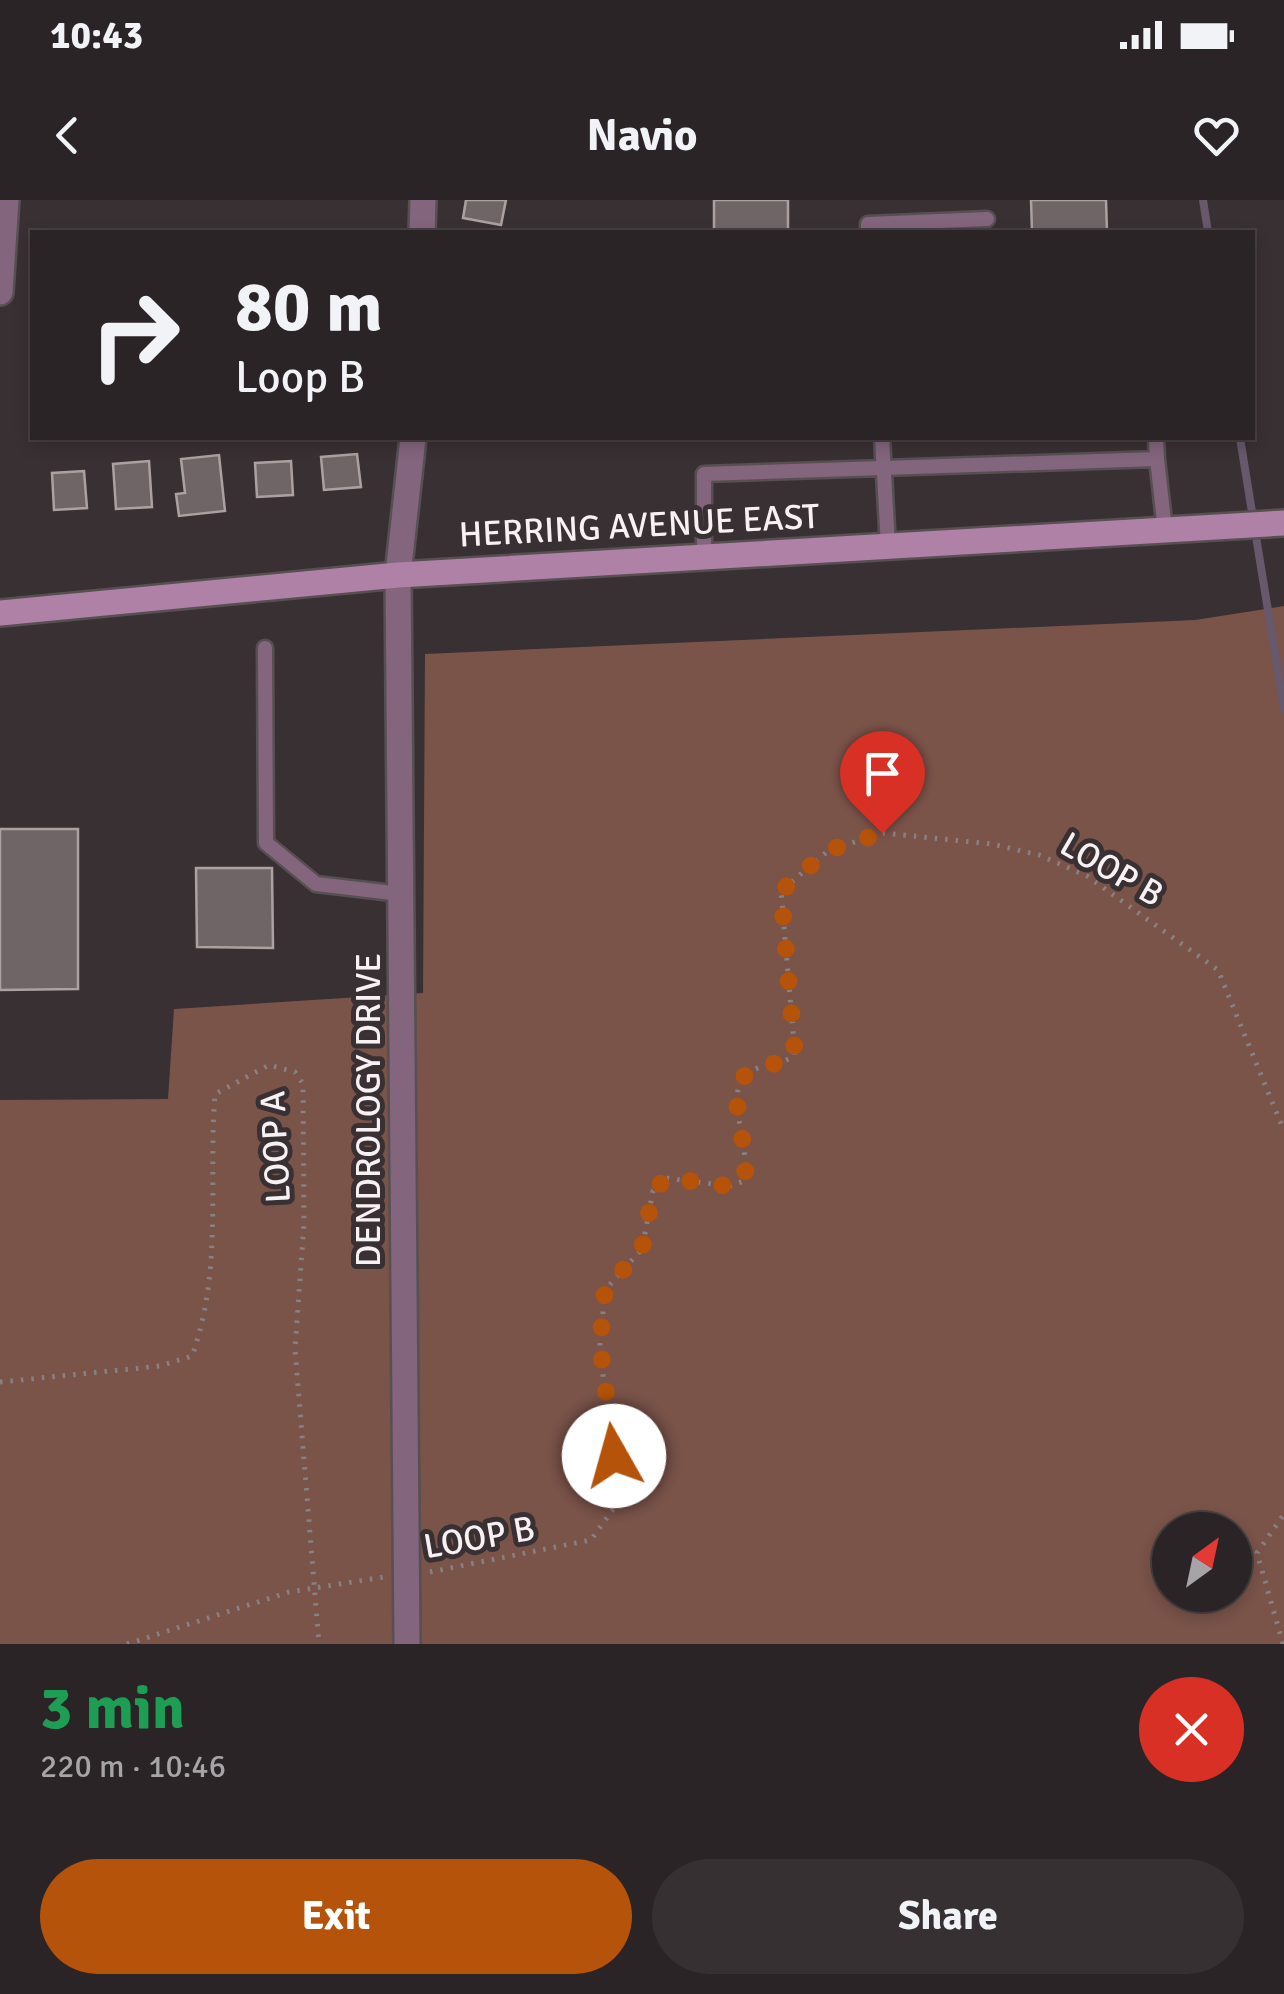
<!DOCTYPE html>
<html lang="en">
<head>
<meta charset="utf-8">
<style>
  :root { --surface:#2b2426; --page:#373032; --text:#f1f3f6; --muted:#a6a4a7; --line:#474143; --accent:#b45309 }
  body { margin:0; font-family:Signika,sans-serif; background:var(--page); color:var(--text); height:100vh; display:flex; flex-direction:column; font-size:38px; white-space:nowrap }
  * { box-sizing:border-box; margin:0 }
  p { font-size:32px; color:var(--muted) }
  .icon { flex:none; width:55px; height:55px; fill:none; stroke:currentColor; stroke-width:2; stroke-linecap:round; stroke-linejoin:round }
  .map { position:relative; height:1444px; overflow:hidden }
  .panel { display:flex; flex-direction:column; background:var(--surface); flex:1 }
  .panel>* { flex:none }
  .guide { position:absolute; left:30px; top:30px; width:1225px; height:210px; border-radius:0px; box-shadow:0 5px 15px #0003,0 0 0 2px var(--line); background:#2b2426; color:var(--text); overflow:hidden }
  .needle { width:65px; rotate:33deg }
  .tools { position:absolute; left:1152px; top:1312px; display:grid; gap:20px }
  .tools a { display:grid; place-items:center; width:100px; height:100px; border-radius:50%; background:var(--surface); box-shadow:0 5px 15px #0003,0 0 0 2px var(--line); font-size:50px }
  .pin { position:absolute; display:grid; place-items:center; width:85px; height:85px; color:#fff; margin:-102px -42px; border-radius:50% 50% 50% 0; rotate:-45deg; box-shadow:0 0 10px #0007 }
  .pin .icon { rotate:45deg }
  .me { position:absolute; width:110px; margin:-55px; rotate:353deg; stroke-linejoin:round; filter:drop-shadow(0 0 8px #0008) }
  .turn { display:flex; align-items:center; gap:35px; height:210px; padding:0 40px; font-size:45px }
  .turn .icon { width:130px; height:130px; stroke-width:2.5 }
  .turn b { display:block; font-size:70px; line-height:85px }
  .round { display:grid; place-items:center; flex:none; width:105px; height:105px; border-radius:52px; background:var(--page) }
  .overview { display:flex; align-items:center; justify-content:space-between; height:170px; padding:0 40px }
  h1 { font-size:60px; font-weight:700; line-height:75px; color:#1e9e55 }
  .primary-button { display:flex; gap:20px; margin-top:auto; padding:20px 40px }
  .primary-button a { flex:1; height:115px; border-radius:60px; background:var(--accent); color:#fff; font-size:40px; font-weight:700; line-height:115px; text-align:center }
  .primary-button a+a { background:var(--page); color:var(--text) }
  .status { display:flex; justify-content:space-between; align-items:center; height:70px; padding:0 50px; background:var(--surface); direction:ltr }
  .status svg { height:28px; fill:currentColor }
  header { display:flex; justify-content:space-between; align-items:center; height:130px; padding:0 40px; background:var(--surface); font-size:45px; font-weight:700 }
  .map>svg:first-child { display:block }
</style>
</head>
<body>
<div class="status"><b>10:43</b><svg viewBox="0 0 49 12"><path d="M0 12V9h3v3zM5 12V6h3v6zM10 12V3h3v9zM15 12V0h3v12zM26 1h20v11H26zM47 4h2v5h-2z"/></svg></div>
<header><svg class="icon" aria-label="back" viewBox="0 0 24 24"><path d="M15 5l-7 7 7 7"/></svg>Navio<svg class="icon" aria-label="heart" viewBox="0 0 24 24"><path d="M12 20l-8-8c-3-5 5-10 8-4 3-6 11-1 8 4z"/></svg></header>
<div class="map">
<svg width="1284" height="1444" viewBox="0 0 1284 1444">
  <rect width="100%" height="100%" fill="#393033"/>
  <path fill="#7a5349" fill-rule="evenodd" d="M 1284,406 L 1284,1444 L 0,1444 L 0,900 L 168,899 L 174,809 L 423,793 L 425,454 L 1195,420 ZM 1170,1330 L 1235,1330 L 1235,1395 L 1170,1395 Z"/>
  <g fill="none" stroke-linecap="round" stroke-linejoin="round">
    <path stroke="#67586c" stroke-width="8" d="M 1203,0 L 1208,32
      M 1240,238 L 1284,509"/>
  </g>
  <path fill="#706566" stroke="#aca1a1" stroke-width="2.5" d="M 466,0 L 506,0 L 501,25 L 463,18 Z
    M 714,0 L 788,0 L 788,32 L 714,32 Z
    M 1031,0 L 1106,0 L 1107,32 L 1032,32 Z
    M 357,254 L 361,287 L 324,290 L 321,257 Z
    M 219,255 L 225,311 L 179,316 L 176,294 L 185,293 L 181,259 Z
    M 149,261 L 152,307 L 116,309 L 113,264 Z
    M 291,261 L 293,295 L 257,297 L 255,263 Z
    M 84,271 L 87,308 L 54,310 L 52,273 Z
    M 0,629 L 78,629 L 78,789 L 0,790 Z
    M 196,668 L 272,668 L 273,748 L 197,747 Z"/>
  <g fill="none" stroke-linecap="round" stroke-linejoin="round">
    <g stroke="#574f52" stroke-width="19">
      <path id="service" d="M 868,32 L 868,24 L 987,19
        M 882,238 L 888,346
        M 1156,238 L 1157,259
        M 704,356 L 704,274 L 1157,259 L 1165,330
        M 265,448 L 266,643 L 316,684 L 401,694"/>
    </g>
    <g stroke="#574f52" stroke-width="30">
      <path id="minor" d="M 422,32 L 423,0
        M 0,92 L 6,0
        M 407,1444 L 398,375 L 413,238"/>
    </g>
    <g stroke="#574f52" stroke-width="30">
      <path id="secondary" d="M 0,413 L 398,375 L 1284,323"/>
    </g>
    <path stroke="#888083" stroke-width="5" stroke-dasharray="2.5 8" stroke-linecap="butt" d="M 0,1182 L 160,1166 L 192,1156 C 223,1070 208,983 215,894 L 269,865 L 295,872 L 303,884 L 304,1023 L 295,1149 L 319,1444
      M 430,1372 L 591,1340 L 616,1305 L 600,1145 L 605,1090 L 642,1049 L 653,991 L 666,978 L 729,986 L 744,981 C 752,945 720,888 751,871 C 766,863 781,865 795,855 L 781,691 L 829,650 L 883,633 L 992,644 L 1039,655 L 1087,676 L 1218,770 L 1284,931
      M 127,1444 L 289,1392 L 384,1377
      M 1283,1444 L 1257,1353 L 1284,1314"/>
    <use href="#service" stroke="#83657d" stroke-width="14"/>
    <use href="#minor" stroke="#83657d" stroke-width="25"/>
    <use href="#secondary" stroke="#b081a7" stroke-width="25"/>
  </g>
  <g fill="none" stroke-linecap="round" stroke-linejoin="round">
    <path stroke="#b45309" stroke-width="18" stroke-dasharray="0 32.4" d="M 614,1256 L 600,1145 L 605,1090 L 642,1049 L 653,992 L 666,978 L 729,986 L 744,981 C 752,945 720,888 751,871 C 766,863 781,865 795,855 L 781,691 L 829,650 L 882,633"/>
  </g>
  <g text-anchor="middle" stroke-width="10" stroke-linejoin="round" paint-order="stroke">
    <g font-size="35" fill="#f7f1f3" stroke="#393033">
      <text transform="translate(639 325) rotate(-3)" y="12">HERRING AVENUE EAST</text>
      <text transform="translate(1112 669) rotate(30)" y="12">LOOP B</text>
      <text transform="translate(368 910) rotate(-90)" y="12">DENDROLOGY DRIVE</text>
      <text transform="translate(275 947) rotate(-93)" y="12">LOOP A</text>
      <text transform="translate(479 1337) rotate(-10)" y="12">LOOP B</text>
    </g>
  </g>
</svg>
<div class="tools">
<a><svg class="needle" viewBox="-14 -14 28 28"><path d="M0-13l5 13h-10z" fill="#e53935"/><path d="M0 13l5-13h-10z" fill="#a6a4a7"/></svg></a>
</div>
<div class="pin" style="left:882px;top:633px;background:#d93025"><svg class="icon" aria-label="arrive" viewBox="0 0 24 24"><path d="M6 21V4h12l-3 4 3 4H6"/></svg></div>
<svg class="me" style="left:614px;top:1256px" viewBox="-20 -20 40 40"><circle r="19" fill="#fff"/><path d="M0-13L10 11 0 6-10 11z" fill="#b45309"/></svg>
<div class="guide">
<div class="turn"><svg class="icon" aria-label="right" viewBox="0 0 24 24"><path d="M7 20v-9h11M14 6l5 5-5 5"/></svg><div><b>80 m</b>Loop B</div></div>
</div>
</div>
<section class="panel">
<div class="overview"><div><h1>3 min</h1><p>220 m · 10:46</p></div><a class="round" style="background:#d93025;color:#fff"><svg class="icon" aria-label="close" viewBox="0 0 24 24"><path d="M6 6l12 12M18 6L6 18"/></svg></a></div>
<div class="primary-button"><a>Exit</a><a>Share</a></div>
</section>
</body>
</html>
